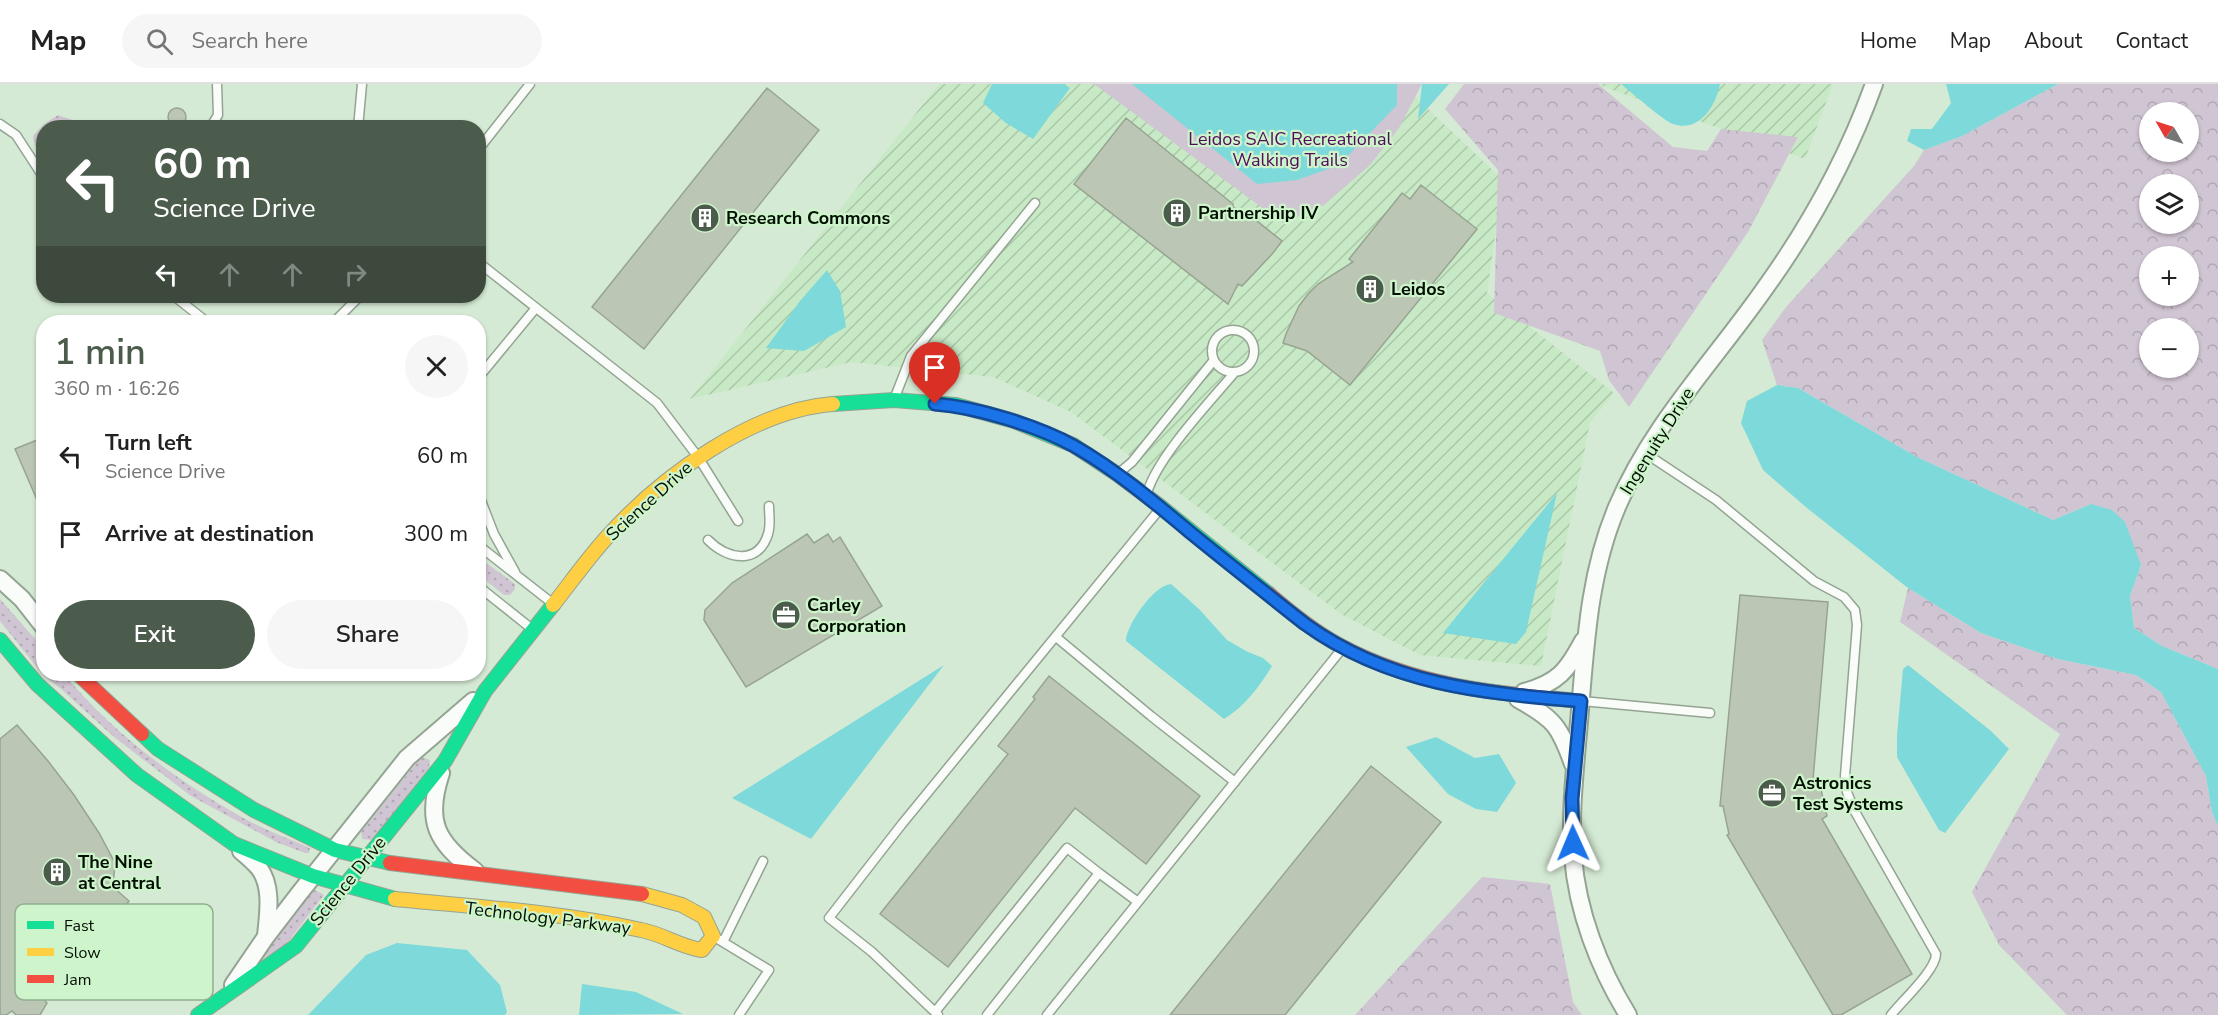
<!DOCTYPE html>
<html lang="en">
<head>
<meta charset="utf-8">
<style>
  :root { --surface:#fff; --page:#f6f6f6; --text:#222; --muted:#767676; --line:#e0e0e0; --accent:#4c5c4c }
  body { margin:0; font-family:"Nunito Sans",sans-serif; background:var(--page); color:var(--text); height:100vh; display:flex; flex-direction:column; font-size:22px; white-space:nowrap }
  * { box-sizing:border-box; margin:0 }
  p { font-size:20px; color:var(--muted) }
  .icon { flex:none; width:33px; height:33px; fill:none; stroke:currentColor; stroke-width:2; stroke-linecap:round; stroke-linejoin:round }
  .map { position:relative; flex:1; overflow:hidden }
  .sheet { position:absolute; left:36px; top:231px; width:450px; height:366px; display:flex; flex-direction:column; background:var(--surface); border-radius:24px; box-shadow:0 2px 4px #0004 }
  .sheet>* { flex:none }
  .guide { position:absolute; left:36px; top:36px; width:450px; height:183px; border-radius:24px; box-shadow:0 2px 4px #0004; background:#4c5c4c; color:#fff; overflow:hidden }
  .needle { width:39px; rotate:309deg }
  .fabs { position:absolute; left:2139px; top:18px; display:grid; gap:12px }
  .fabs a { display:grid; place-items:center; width:60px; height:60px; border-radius:50%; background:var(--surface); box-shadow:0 2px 4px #0004; font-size:30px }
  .pin { position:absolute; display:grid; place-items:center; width:51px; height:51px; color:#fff; margin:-62px -26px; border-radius:50% 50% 50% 0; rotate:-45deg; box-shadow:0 0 6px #0007 }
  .pin .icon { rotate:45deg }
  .me { position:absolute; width:66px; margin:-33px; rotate:359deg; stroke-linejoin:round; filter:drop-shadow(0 0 4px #0008) }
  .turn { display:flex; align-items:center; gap:21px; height:126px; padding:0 18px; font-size:27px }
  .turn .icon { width:78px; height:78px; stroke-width:2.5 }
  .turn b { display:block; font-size:42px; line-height:51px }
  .lanes { display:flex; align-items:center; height:57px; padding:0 18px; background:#0003; justify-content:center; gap:30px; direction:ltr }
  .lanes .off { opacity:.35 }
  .round { display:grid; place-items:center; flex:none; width:63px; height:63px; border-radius:32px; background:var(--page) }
  .head { display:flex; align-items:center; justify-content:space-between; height:102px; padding:0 18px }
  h1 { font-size:36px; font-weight:600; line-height:45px; color:var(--accent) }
  .primary-button { display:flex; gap:12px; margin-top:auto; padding:12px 18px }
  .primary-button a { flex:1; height:69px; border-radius:36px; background:var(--accent); color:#fff; font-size:24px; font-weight:600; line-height:69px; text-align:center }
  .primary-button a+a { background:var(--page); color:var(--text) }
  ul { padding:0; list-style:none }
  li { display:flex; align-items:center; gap:18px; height:78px; padding:0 18px }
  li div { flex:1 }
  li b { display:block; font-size:22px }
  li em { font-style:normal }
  header { display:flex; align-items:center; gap:36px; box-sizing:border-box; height:84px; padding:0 30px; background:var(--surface); border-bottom:2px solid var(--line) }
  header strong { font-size:28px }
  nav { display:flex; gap:33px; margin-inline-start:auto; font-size:21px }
  .search { width:420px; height:54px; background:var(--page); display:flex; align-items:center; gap:15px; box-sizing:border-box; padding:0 21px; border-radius:33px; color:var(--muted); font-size:22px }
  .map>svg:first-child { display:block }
</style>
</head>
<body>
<header>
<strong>Map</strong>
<div class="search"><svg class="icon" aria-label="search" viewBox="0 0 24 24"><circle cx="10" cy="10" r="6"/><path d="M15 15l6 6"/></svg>Search here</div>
<nav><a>Home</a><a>Map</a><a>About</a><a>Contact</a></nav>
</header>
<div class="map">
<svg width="2218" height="931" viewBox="0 0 2218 931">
  <defs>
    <pattern id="industrial-furrows" width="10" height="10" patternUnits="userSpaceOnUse" patternTransform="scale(1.5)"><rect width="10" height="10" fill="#c8e9c5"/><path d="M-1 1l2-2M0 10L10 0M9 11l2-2" fill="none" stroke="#aac7a8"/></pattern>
    <pattern id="grass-dots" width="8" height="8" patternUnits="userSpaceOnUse" patternTransform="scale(1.5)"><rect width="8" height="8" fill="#d0c5d2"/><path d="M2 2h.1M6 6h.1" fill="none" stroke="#b1a8b3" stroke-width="1.8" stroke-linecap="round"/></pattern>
    <pattern id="forest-crowns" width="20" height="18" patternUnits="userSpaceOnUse" patternTransform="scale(1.5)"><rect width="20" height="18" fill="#d0c5d2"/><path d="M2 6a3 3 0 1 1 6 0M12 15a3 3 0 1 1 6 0" fill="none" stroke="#b1a8b3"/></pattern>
  </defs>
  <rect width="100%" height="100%" fill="#d5ead4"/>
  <path fill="url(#industrial-furrows)" d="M 939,0 L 1138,0 L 1409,7 L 1503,96 L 1487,209 L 1614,309 L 1590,339 L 1541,582 L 1420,571 L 1341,530 L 1071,328 L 993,293 L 851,278 L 690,315 Z
    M 1596,0 L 1833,0 L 1805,75 Z"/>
  <path fill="url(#grass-dots)" d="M 58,31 L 78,38 L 88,43 L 44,44 L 43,75 L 35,62 L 33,52 L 44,40 Z
    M 478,473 L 515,500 L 515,505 L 510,511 L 504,511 L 479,491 Z
    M 0,515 L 43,564 L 44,590 L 64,590 C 113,650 182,701 251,738 C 270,748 290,755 310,764 L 309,769 L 305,769 L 276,758 L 191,712 L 114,653 L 61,605 L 43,591 L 0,537 Z
    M 421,673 L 430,676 L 429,684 L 372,756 L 362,755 L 361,748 Z
    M 315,806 L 324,811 L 285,862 L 258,877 L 307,812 Z"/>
  <path fill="url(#forest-crowns)" fill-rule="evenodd" d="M 1464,0 L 1598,0 L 1673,63 L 1707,67 L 1721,45 L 1798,53 L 1748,148 L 1629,323 L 1609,296 L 1600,267 L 1494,229 L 1498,86 L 1445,25 Z
    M 2058,0 L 2218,0 L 2218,585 L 2162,562 L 2134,544 L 2130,512 L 2141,481 L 2091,420 L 2053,436 L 1917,373 L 1798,304 L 1777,301 L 1762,256 L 1786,223 L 1914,82 L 1924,66 L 1962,52 ZM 2150,28 L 2188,28 L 2188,68 L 2150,68 ZM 2150,100 L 2188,100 L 2188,140 L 2150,140 ZM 2150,172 L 2188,172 L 2188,212 L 2150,212 ZM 2150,244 L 2188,244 L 2188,284 L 2150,284 Z
    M 1908,504 L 1981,549 L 2058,575 L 2136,591 L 2161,608 L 2206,692 L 2212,728 L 2218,742 L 2218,931 L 2067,931 L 1999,861 L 1972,808 L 2060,650 L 1900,538 Z
    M 1482,793 L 1550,800 L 1573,918 L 1582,931 L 1355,931 Z"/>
  <path fill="#d0c5d2" d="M 1094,0 L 1422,0 L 1399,44 L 1370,81 L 1324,121 L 1283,139 Z"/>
  <path fill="#7ed9da" d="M 992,0 L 1064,0 L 1070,4 L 1033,55 L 1006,39 L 983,19 Z
    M 1132,0 L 1397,0 L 1397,21 L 1339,81 L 1297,96 L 1257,100 Z
    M 1422,0 L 1449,0 L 1418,35 Z
    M 1621,0 L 1720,0 C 1716,21 1700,49 1673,40 C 1664,37 1631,8 1621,0 Z
    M 1946,0 L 2058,0 L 1962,52 L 1924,66 L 1907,57 L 1911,45 L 1932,45 L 1951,19 Z
    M 827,186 L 840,207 L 846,243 L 804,267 L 766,264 L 800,217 Z
    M 1777,301 L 1798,304 L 1917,373 L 2053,436 L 2091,420 L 2112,426 L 2125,438 L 2141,481 L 2130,512 L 2134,544 L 2162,562 L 2218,585 L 2218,742 L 2212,728 L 2206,692 L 2161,608 L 2136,591 L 2058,575 L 1981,549 L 1908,504 L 1807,424 L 1763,386 L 1741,339 L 1747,317 Z
    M 1557,409 L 1526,548 L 1516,560 L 1443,549 Z
    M 1171,500 L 1199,525 L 1227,556 L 1248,568 L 1263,574 L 1272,582 C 1260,602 1244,623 1224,635 L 1126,557 C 1126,541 1154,501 1171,500 Z
    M 944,581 L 811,755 L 732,714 Z
    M 1908,581 L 1991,647 L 2009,665 L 1945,749 L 1939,746 L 1897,673 L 1897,651 L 1903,585 Z
    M 1436,653 L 1475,674 L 1499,670 L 1516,699 L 1497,728 L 1476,725 L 1448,710 L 1406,663 Z
    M 397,859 L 467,866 L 500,901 L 507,928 L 505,931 L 308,931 L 366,871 Z
    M 582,900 L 636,908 L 683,930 L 579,931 Z"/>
  <path fill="#bbc7b4" stroke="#97a491" stroke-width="1.5" d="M 767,4 L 819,46 L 644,265 L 592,223 Z
    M168 33a9 9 0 1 1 18 0a9 9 0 1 1-18 0Z
    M 1126,34 L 1233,120 L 1233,123 L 1253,134 L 1282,157 L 1273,169 L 1242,202 L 1238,200 L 1228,220 L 1074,100 Z
    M 1421,101 L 1477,145 L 1350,301 L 1307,267 L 1283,259 L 1286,250 L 1299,222 L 1308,210 L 1318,200 L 1353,178 L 1349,175 L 1402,109 L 1410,115 Z
    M 44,353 L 44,432 L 15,365 Z
    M 807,450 L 814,459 L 828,450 L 833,458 L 840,453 L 882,522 L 746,603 L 704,536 L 705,526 L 732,499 Z
    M 1740,511 L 1828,518 L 1813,696 L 1819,697 L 1827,732 L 1822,735 L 1912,890 L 1841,931 L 1833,931 L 1727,751 L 1729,750 L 1723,722 L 1720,722 Z
    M 1049,592 L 1200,712 L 1146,780 L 1075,724 L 948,883 L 880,830 L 1008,670 L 998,662 L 1035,615 L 1033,613 Z
    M 17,641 L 48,677 L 74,711 L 99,749 L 115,779 L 113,803 L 129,817 L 81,878 L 42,913 L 47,919 L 40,931 L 16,931 L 12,927 L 6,931 L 0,931 L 0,655 Z
    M 1371,682 L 1441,738 L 1285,931 L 1170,931 Z"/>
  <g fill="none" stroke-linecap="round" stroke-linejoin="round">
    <g stroke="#94a493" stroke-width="11">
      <path id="lane" d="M 0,40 L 16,51 L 44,94
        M 210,44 L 218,31 L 217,0
        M 358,44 L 362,0
        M 478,66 L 530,0
        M 478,178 L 657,319 L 698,373 L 738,437
        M 174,212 L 207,238
        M 334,238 L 360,212
        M1212 267a21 21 0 1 1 42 0a21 21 0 1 1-42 0Z
        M 478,294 L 535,225
        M 895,313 L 911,272 L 1035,119
        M 1645,369 L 1716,416 L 1814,497 L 1844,513 L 1855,526 L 1857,541 L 1845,692 L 1847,708 L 1854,726 L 1936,870 C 1936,886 1902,917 1891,931
        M 1120,388 L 1132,378 L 1214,276
        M 478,409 L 494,450 L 515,488
        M 1147,409 C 1158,372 1209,319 1235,288
        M 708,456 C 727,475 758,482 768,450 C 771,441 769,431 769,422
        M 478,461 L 552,519
        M 478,502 L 532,545
        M 1056,553 L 1151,632 L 1235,698
        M 1582,617 L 1710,629
        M 1099,789 L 1138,818
        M 713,852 L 769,886 L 739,931
        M 723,858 L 763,777
        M 935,928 L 1067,764 L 1099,789 L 987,931
        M 938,931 L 872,868 L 829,834 L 902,740 L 1159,426
        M 1047,931 L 1341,566"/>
    </g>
    <g stroke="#94a493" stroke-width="20">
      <path id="street" d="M 0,495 L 22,515 L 44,543
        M 1524,608 C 1558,599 1567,587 1583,557
        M 1518,615 C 1554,635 1559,641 1573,680
        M 441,689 C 425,737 436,758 475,787
        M 241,767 C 247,772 254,778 259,784 C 273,803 268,830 266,852
        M 233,901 L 265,854 L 298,811 L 407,674 L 473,617
        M 1628,931 C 1599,884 1577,827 1573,772 C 1570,734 1574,697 1577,660 C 1585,580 1585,498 1617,423 C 1651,342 1713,278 1763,207 C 1810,142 1847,75 1874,0"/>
    </g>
    <g stroke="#94a493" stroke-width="16">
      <path id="fast" d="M 833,320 L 894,316 L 956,321 L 1014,337 L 1073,361 L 1117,390 L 1161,423 L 1269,510
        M 0,556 L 37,600 L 137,691 L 234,760 L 313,792 L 395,815
        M 142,650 L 158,665 L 254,726 L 335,766 L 390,779
        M 198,931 L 296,862 L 445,677 L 485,607 L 553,521"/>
    </g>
    <g stroke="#94a493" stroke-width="16">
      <path id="slow" d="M 553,521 C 571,498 588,474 608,452 C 661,393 752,326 833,320
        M 395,815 C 477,823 561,828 641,846 C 663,850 680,863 702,866 L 713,852 L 704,833 L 682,821 L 642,810"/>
    </g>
    <g stroke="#94a493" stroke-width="16">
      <path id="jam" d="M 1269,510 C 1291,529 1313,547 1339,561 C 1414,602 1497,610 1581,617
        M 78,590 L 142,650
        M 390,779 L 642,810"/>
    </g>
    <use href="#lane" stroke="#f9fcf9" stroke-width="8"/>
    <use href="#street" stroke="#f9fcf9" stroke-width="16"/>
    <use href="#fast" stroke="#16e098" stroke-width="14"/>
    <use href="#slow" stroke="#ffcf43" stroke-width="14"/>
    <use href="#jam" stroke="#f24e42" stroke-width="14"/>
  </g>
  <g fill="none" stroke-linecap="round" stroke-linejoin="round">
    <g stroke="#114b97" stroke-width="15">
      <path id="route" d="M 935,320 C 976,323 1038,342 1074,362 C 1116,386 1154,418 1191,449 C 1229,480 1267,510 1305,540 C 1390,601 1482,609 1581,617 L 1572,715 L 1573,759"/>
    </g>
    <use href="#route" stroke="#1a73e8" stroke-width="10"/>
  </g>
  <defs>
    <g id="building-disc" transform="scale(1.5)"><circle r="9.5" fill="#4c5c4c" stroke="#cdf4ca"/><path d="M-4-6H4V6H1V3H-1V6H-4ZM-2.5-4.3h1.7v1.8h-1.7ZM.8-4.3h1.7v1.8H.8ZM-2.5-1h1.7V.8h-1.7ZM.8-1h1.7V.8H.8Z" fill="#fff"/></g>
    <g id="office-disc" transform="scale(1.5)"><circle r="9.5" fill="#4c5c4c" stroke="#cdf4ca"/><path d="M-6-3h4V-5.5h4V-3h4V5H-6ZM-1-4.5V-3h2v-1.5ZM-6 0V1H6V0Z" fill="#fff"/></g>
  </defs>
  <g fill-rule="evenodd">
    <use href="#building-disc" x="1177" y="129"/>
    <use href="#building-disc" x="705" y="134"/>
    <use href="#building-disc" x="1370" y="205"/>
    <use href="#office-disc" x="786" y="531"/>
    <use href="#office-disc" x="1772" y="709"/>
    <use href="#building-disc" x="57" y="788"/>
  </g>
  <g text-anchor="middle" stroke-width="4.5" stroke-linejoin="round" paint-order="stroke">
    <g font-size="18" fill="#520b5a" stroke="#cdf4ca">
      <text x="1290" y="61">Leidos SAIC Recreational<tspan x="1290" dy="21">Walking Trails</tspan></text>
    </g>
    <g font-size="18" font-weight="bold" fill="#030f03" stroke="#cdf4ca" text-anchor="start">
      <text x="1198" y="135">Partnership IV</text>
      <text x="726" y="140">Research Commons</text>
      <text x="1391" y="211">Leidos</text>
      <text x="807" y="527">Carley<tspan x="807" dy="21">Corporation</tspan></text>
      <text x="1793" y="705">Astronics<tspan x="1793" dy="21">Test Systems</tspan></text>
      <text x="78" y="784">The Nine<tspan x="78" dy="21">at Central</tspan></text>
    </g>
    <g font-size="18" fill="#030f03" stroke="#cdf4ca">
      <text transform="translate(1657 357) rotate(-58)" y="6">Ingenuity Drive</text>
      <text transform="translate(649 417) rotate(-42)" y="6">Science Drive</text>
      <text transform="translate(348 797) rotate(-51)" y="6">Science Drive</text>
      <text transform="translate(548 834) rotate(7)" y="6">Technology Parkway</text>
    </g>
  </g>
  <rect x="15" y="820" width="198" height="96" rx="9" fill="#cdf4ca" stroke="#90af8e" stroke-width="1.5"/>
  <rect x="27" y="837" width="27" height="8" fill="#16e098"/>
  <rect x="27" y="864" width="27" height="8" fill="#ffcf43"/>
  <rect x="27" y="891" width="27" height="8" fill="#f24e42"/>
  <g font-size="16" fill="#030f03">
    <text x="64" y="847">Fast</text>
    <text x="64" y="874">Slow</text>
    <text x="64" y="901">Jam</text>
  </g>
</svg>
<div class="fabs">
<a><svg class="needle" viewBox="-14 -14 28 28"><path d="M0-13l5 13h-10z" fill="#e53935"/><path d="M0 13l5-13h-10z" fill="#767676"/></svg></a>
<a><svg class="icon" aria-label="layers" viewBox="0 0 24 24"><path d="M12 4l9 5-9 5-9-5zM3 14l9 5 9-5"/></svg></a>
<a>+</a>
<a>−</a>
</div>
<div class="pin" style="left:935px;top:320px;background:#d93025"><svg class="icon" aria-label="arrive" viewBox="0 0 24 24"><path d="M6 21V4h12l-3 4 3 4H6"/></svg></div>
<svg class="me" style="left:1573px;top:759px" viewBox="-20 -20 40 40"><path d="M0-17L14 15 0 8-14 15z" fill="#1a73e8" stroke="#fff" stroke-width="4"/></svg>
<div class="guide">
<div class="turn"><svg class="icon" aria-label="left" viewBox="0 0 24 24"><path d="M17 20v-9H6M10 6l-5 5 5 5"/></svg><div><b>60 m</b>Science Drive</div></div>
<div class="lanes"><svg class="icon" aria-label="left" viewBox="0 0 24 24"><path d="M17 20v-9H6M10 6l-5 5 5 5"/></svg><svg class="icon off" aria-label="ahead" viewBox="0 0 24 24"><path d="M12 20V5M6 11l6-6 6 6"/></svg><svg class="icon off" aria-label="ahead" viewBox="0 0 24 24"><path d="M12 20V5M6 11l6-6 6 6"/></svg><svg class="icon off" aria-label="right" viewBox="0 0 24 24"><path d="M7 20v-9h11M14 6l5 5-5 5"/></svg></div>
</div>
<section class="sheet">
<div class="head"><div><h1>1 min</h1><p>360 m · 16:26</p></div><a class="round"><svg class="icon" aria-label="close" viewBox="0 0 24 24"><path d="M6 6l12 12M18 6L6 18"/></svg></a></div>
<ul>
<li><svg class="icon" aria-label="left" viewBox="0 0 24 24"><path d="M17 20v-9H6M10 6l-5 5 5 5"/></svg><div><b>Turn left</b><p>Science Drive</p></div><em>60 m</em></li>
<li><svg class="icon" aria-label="arrive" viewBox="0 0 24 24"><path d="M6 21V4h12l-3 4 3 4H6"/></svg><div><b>Arrive at destination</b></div><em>300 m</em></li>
</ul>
<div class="primary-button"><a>Exit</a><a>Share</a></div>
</section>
</div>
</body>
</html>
